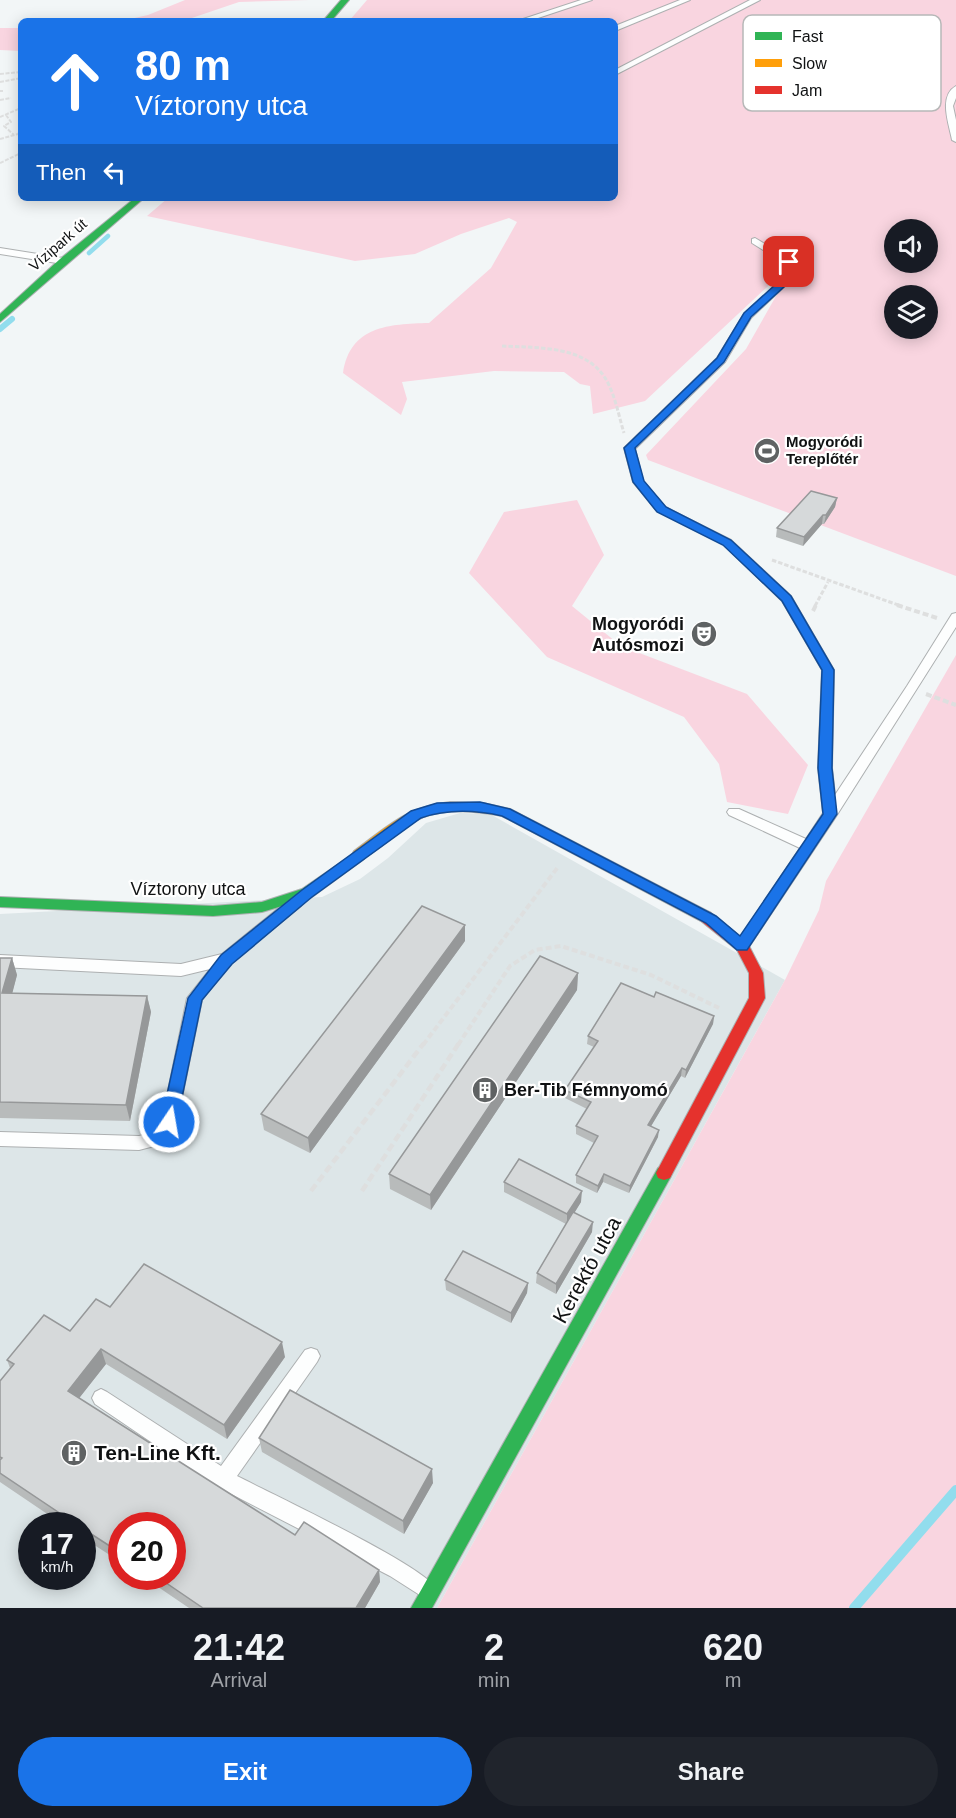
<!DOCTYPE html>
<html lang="en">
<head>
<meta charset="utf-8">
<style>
  :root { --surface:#171b24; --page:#20242c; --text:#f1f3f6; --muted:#9ea1a6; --accent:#1a73e8 }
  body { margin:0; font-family:Arial,sans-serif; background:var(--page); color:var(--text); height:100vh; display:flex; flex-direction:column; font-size:22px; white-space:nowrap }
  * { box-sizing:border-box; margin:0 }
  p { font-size:20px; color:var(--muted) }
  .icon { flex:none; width:33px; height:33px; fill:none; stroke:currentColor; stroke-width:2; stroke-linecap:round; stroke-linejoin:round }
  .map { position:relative; height:1608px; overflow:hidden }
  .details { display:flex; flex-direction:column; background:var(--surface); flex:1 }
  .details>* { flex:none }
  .guide { position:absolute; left:18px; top:18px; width:600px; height:183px; border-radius:9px; box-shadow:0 3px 15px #0003; background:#1a73e8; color:#fff; overflow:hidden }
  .controls { position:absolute; left:884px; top:219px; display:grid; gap:12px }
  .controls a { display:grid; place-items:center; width:54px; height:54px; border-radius:50%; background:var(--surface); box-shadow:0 3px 15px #0003; font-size:30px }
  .speed { position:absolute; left:18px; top:1512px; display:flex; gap:12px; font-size:30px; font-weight:700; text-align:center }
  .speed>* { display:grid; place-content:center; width:78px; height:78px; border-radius:50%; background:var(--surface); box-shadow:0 3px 15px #0003; line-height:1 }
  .speed small { font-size:15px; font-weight:400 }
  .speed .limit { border:9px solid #d22; background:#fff; color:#111 }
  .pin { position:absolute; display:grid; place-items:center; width:51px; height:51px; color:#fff; margin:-26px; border-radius:12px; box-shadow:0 3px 9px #0006 }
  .me { position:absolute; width:66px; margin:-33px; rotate:12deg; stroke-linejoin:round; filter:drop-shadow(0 0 4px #0008) }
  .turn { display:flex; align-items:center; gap:21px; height:126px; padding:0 18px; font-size:27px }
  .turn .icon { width:78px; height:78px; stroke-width:2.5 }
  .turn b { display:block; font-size:42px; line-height:51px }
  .then { display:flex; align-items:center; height:57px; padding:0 18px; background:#0003; gap:12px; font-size:22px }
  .eta { display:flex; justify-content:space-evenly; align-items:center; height:102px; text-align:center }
  .eta b { font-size:36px; font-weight:700; line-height:42px }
  .button { display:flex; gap:12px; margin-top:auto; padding:12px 18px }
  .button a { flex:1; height:69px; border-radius:36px; background:var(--accent); color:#fff; font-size:24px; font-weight:700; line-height:69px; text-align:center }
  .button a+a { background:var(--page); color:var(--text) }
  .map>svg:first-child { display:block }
</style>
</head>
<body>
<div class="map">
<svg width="956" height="1608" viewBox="0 0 956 1608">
  <rect width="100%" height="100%" fill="#f2f6f7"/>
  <path fill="#dde6e8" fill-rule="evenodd" d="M 460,813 L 490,814 L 785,980 L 437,1608 L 0,1608 L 0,914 L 322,897 L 360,879 L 388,858 L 426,823 ZM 32,1526 L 82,1526 L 82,1576 L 32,1576 ZM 122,1526 L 172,1526 L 172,1576 L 122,1576 Z"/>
  <path fill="#f9d5e0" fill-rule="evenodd" d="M 185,0 L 309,0 L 239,2 L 183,21 L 121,21 L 148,15 Z
    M 367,0 L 956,0 L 956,576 L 648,460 L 646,455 L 746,349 L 797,259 L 645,401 L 593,414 L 590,386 L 580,384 L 564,372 L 494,371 L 402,382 L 407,399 L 401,415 L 343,373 C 350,326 389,324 429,323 L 491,268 L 517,222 L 509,218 L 461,234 L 415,254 L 355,261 L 147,216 L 168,198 L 615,198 L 615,21 L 349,21 ZM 894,230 L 927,230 L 927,262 L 894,262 ZM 894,296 L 927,296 L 927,328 L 894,328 Z
    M 0,28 L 21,28 L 21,51 L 0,50 Z
    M 577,500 L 604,555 L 572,606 L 621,646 L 747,694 L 808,765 L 788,814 L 727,802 L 719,764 L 684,717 L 547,657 L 469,573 L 504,512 Z
    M 956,655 L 956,1608 L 437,1608 L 785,980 L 819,910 L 826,881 Z"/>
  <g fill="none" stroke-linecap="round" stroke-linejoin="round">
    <path stroke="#92dded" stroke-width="4.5" d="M 89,253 L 108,236"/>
    <path stroke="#92dded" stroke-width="6" d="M 0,329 L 12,319"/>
    <path stroke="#92dded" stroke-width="10" d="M 854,1608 L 956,1490"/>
    <g stroke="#adb0b1" stroke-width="2">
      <path id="lane" d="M 581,0 L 592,0 L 529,21 L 517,21 Z
        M 680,0 L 690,0 L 615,31 L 615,26 Z
        M 750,0 L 760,0 L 615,75 L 615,70 Z
        M 956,86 L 956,98 L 953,106 L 956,120 L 956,142 L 952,140 C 949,124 938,96 956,86 Z
        M 755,238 L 794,262 L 786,285 L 751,318 L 725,362 L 635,449 L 643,481 L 665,507 L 731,540 L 791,596 L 834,670 L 832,768 L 835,795 L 907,686 L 952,614 L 956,613 L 956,627 L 835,818 L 747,950 L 737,950 L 735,946 L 737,942 L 800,848 L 729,815 L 727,812 L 729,809 L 739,809 L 806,839 L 823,813 L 818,768 L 822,670 L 782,601 L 723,544 L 657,511 L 633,482 L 624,448 L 717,358 L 744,314 L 777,284 L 784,263 L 752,243 L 752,239 Z
        M 0,248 L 63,258 L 68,261 L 63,264 L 0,254 Z
        M 296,897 L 301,898 L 303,902 L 301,906 L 231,963 L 202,1000 L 177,1122 L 162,1144 L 139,1150 L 0,1146 L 0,1132 L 139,1136 L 151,1133 L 162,1120 L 187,998 L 210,969 L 181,976 L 0,967 L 0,955 L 181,964 L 222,954 L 291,898 Z
        M 311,1348 L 317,1350 L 320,1356 L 317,1362 L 237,1476 C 268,1492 427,1567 436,1589 L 433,1596 L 426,1599 L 390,1576 L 216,1486 L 95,1404 L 92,1398 L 95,1392 L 101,1389 L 107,1392 L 221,1466 L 305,1350 Z"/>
    </g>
    <g stroke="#adb0b1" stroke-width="2">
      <path id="fast" d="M 341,0 L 349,0 L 331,21 L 323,21 Z
        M 135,198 L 144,198 L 0,322 L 0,314 L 60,259 Z
        M 359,850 L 364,851 L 366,855 L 364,859 L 312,897 L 262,912 L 213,916 L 0,907 L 0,897 L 213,906 L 262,902 L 302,889 Z
        M 664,1166 L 670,1168 L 672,1173 L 670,1178 L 432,1608 L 411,1608 L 658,1168 Z"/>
    </g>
    <g stroke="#adb0b1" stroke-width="2">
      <path id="slow" d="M 450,802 L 483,803 L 510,809 L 711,913 L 713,917 L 711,921 L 701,921 L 502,816 C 474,811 442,807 415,821 C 401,828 367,863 354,859 L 352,855 L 354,851 C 387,827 407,806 450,802 Z"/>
    </g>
    <g stroke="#adb0b1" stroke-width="2">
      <path id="jam" d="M 706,911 L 711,913 L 747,942 L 763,973 L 765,998 L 670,1178 L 664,1180 L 658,1178 L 656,1173 L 749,998 L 749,973 L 737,950 L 701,921 L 699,917 L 701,913 Z"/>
    </g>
    <path stroke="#dedfdf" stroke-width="2" stroke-dasharray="4 1.5" stroke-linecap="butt" d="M 0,74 L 21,72
      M 0,82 L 21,78
      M 0,91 L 3,91
      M 0,100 L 11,98
      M 6,115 L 11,122 L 4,126 L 14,135
      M 0,117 L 21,108
      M 0,139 L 18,134 L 21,129
      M 0,163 L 21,153"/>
    <path stroke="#dedfdf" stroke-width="3" stroke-dasharray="4.5 2" stroke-linecap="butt" d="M 502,346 C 539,348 589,345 608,383 C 616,399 619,417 624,433
      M 772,560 L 901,606
      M 815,606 L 828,582"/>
    <path stroke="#dedfdf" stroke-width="4" stroke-dasharray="6 3" stroke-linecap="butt" d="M 897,605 L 937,618
      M 813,611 L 816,605
      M 926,694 L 956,705
      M 423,1045 L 558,867
      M 458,1045 L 510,966 L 535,950 L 561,946 L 651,975 L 719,1008"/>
    <path stroke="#dedfdf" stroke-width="4.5" stroke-dasharray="8 4" stroke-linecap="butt" d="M 311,1191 L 424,1043
      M 362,1191 L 459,1043"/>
    <use href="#lane" fill="#fdfefe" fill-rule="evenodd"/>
    <use href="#fast" fill="#30b455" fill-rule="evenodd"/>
    <use href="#slow" fill="#ff9f0a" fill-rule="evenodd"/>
    <use href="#jam" fill="#e5322d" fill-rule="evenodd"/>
  </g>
  <path fill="#b8bbbb" d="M 837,498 L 835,507 L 824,524 L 822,524 L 803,546 L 776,537 L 777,528 Z
    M 465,941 L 310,1153 L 264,1130 L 261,1114 Z
    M 0,958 L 12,958 L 17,975 L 12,993 L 147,996 L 151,1012 L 130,1121 L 0,1118 Z
    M 578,973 L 577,990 L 431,1210 L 390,1189 L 389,1174 Z
    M 654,997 L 714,1016 L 713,1024 L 685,1078 L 681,1076 L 651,1126 L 658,1137 L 629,1193 L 603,1182 L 597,1193 L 576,1183 L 576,1175 L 594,1143 L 576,1134 L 576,1126 L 587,1109 L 565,1098 L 565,1090 L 594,1047 L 587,1044 L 588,1036 Z
    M 504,1182 L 581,1202 L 574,1213 L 592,1232 L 556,1294 L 536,1283 L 537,1273 L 566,1224 L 504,1192 Z
    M 445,1280 L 528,1283 L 527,1293 L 511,1323 L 446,1290 Z
    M 110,1307 L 285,1357 L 227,1439 L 106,1364 L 79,1398 L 295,1535 L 379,1570 L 380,1582 L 365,1608 L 189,1608 L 142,1576 L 172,1576 L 122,1526 L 122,1563 L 82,1537 L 82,1526 L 65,1526 L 0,1482 L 0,1381 L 10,1368 L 7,1360 L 70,1331 Z
    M 259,1438 L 433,1483 L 404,1534 L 262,1452 Z"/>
  <path fill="#969899" d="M 837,498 L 835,507 L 824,524 L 826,515 Z
    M 823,515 L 822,524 L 803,546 L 804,537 Z
    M 465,925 L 465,941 L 310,1153 L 308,1138 Z
    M 12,958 L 17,975 L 8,1010 L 2,993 Z
    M 578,973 L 577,990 L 431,1210 L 430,1195 Z
    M 147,996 L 151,1012 L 130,1121 L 126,1105 Z
    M 714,1016 L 713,1024 L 685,1078 L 686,1070 Z
    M 682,1068 L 681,1076 L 647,1133 L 648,1125 Z
    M 659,1130 L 658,1137 L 629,1193 L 630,1186 Z
    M 604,1174 L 603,1182 L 597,1193 L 598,1186 Z
    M 582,1191 L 581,1202 L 567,1225 L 567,1214 Z
    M 593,1222 L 592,1232 L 556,1294 L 556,1284 Z
    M 528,1283 L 527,1293 L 511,1323 L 511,1313 Z
    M 282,1342 L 285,1357 L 227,1439 L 224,1425 Z
    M 101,1349 L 106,1364 L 73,1406 L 68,1391 Z
    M 432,1469 L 433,1483 L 404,1534 L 403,1521 Z
    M 379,1570 L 380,1582 L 365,1608 L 356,1608 Z"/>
  <path fill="#d6d9da" stroke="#969899" stroke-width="1.5" d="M 811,491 L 837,498 L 826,515 L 823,515 L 804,537 L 777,528 Z
    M 422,906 L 465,925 L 308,1138 L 261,1114 Z
    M 540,956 L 578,973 L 430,1195 L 389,1174 Z
    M 0,958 L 12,958 L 2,993 L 147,996 L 126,1105 L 0,1102 Z
    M 621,983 L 654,997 L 656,992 L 714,1016 L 686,1070 L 682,1068 L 648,1125 L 659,1130 L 630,1186 L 604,1174 L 598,1186 L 576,1175 L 598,1136 L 576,1126 L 591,1102 L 565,1090 L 598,1041 L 588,1036 Z
    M 519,1159 L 582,1191 L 567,1214 L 504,1182 Z
    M 573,1212 L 593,1222 L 556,1284 L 537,1273 Z
    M 463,1251 L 528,1283 L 511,1313 L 445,1280 Z
    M 144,1264 L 282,1342 L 224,1425 L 101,1349 L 68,1391 L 295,1535 L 304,1522 L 379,1570 L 356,1608 L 203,1608 L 156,1576 L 172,1576 L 172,1526 L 122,1526 L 122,1554 L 82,1528 L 82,1526 L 79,1526 L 0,1473 L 0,1460 L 2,1458 L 0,1457 L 0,1381 L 14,1364 L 7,1360 L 44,1315 L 70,1331 L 96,1299 L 110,1307 Z
    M 290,1390 L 432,1469 L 403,1521 L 259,1438 Z"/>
  <path fill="#1a73e8" stroke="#114b97" stroke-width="1.5" d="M 785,260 L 793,262 L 786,285 L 751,317 L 724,362 L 635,448 L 644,481 L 666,507 L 731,540 L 791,596 L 834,670 L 832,768 L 837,814 L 747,950 L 737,950 L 706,923 L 502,816 C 475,810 447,809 421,818 L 312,897 L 232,964 L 202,1000 L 177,1122 L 175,1127 L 163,1127 L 161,1122 L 188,998 L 221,955 L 302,890 L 411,811 L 437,803 L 480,802 L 510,809 L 716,916 L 740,936 L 823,814 L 818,768 L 822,670 L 782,601 L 723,545 L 657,512 L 633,482 L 624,448 L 717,358 L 744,313 L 776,284 Z"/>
  <defs>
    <g id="stadium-disc" transform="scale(1.35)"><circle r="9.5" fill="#5f6263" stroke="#fff"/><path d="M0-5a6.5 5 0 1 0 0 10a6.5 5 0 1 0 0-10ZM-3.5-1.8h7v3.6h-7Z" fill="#fff"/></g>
    <g id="theatre-disc" transform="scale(1.35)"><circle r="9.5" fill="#5f6263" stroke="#fff"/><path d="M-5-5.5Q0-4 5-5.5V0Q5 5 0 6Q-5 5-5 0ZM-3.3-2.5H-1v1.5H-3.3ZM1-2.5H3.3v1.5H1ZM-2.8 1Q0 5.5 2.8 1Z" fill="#fff"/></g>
    <g id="building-disc" transform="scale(1.35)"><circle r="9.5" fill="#5f6263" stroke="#fff"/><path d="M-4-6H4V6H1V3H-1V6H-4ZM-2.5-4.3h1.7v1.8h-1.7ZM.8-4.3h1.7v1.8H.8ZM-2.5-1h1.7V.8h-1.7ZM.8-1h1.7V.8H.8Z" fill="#fff"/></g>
  </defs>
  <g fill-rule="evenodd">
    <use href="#stadium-disc" x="767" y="451"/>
    <use href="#theatre-disc" x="704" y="634"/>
    <use href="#building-disc" x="485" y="1090"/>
    <use href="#building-disc" x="74" y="1453"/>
  </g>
  <g text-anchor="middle" stroke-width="4.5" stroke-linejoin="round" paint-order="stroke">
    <g font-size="15" fill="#101213" stroke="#fff">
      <text transform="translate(58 245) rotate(-41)" y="5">Vízipark út</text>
    </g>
    <g font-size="15" font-weight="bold" fill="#101213" stroke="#fff" text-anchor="start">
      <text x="786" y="447">Mogyoródi<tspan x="786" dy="17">Tereplőtér</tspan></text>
    </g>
    <g font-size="18" font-weight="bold" fill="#101213" stroke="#fff" text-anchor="end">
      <text x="684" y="630">Mogyoródi<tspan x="684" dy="21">Autósmozi</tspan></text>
      <text x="504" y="1096" text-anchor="start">Ber-Tib Fémnyomó</text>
    </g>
    <g font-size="18" fill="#101213" stroke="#fff">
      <text x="188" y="895">Víztorony utca</text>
    </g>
    <g font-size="21" fill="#101213" stroke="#fff">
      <text transform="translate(587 1270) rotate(-61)" y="7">Kerektó utca</text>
    </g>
    <g font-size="21" font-weight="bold" fill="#101213" stroke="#fff" text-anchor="start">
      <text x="94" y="1460">Ten-Line Kft.</text>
    </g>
  </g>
  <rect x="743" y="15" width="198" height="96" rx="9" fill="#fff" stroke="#b7b8b8" stroke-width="1.5"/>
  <rect x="755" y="32" width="27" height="8" fill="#30b455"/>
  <rect x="755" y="59" width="27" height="8" fill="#ff9f0a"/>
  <rect x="755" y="86" width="27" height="8" fill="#e5322d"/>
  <g font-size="16" fill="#101213">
    <text x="792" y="42">Fast</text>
    <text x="792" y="69">Slow</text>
    <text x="792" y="96">Jam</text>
  </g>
</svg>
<div class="controls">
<a><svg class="icon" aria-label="sound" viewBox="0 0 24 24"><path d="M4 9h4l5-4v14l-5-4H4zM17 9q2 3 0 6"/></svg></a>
<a><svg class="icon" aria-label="layers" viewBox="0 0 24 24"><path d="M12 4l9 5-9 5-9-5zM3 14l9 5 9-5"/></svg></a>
</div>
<div class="speed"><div>17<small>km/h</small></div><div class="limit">20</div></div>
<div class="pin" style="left:789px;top:262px;background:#d93025"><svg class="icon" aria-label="arrive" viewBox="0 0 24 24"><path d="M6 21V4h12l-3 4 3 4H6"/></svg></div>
<svg class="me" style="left:169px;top:1122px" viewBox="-20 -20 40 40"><circle r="17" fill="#1a73e8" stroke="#fff" stroke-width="3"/><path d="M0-11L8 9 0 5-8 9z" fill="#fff"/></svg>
<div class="guide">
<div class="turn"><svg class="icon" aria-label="ahead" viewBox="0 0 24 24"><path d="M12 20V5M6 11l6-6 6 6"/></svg><div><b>80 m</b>Víztorony utca</div></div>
<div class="then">Then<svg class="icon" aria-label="left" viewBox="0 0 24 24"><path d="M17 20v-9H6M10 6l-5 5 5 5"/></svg></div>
</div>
</div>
<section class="details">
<div class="eta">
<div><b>21:42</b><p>Arrival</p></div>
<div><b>2</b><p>min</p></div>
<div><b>620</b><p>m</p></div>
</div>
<div class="button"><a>Exit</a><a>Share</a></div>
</section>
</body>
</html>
